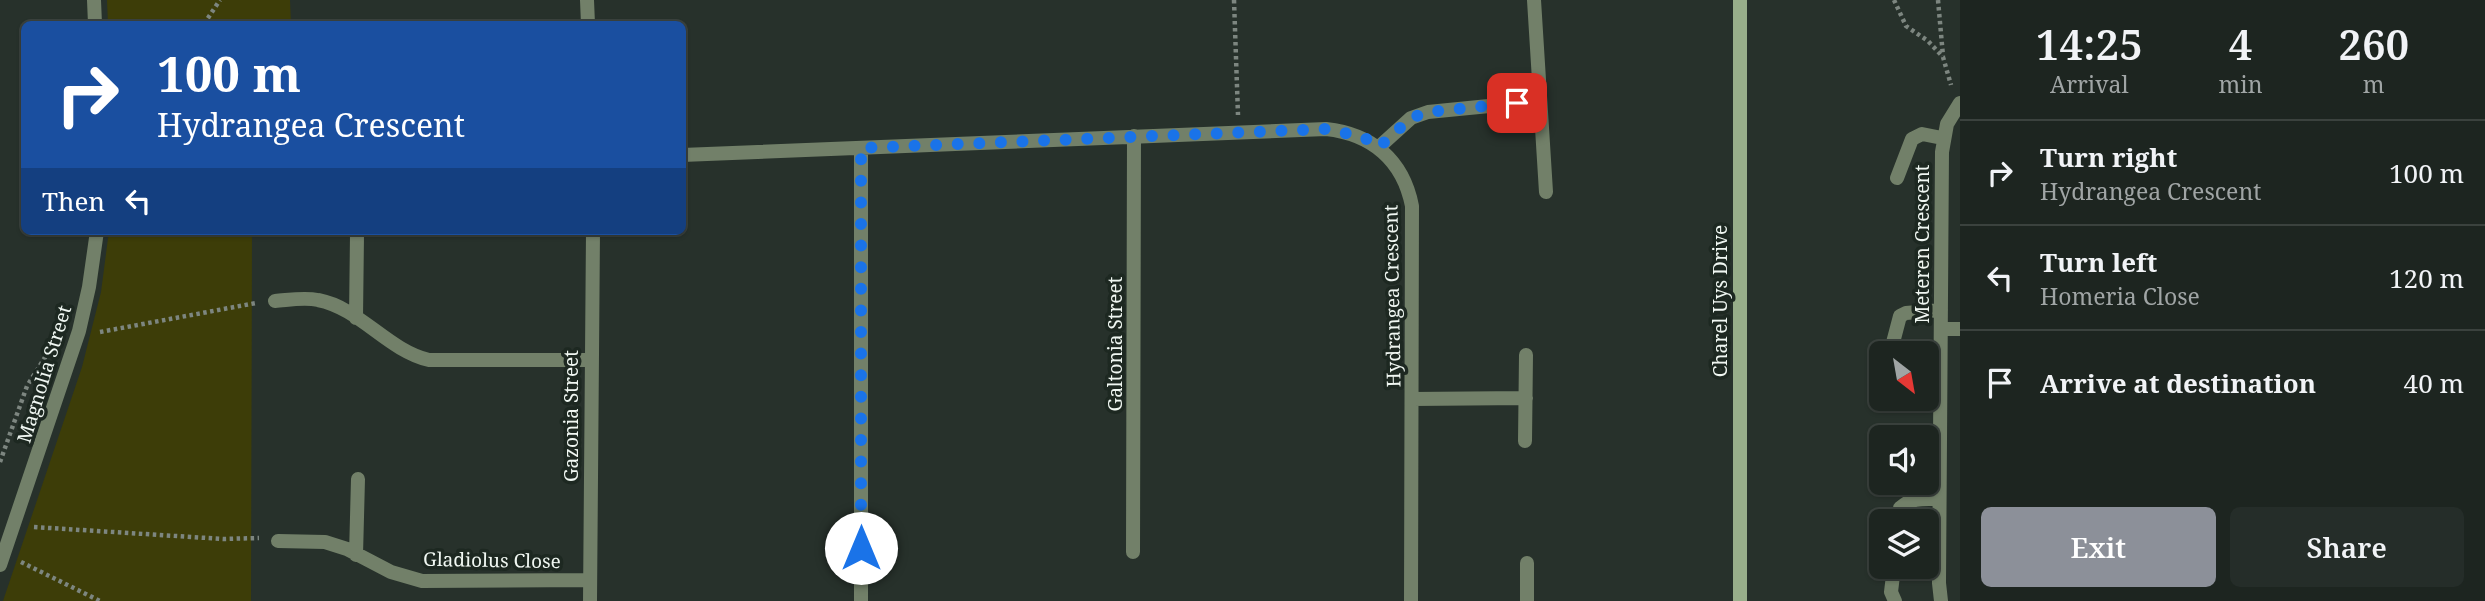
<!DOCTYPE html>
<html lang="en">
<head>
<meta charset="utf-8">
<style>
  :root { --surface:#1d2520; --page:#252d29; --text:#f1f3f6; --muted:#a0a5a5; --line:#3b423e; --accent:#8c9099 }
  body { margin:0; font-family:"Noto Serif",serif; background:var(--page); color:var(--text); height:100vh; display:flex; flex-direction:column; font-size:26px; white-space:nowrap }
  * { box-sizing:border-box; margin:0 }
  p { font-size:23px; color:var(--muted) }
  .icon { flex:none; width:38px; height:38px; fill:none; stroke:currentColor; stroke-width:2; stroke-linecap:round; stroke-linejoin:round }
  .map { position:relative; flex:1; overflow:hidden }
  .panel { display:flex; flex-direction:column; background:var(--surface); width:525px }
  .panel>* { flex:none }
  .banner { position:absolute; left:21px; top:21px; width:665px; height:214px; border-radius:10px; box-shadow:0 2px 5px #0004,0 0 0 2px var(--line); background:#1a4fa0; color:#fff; overflow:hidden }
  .needle { width:46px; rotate:149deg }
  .controls { position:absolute; left:1869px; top:341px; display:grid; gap:14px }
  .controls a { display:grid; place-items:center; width:70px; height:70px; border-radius:10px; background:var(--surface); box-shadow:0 2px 5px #0004,0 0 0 2px var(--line); font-size:35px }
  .pin { position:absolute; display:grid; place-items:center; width:60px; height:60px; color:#fff; margin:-30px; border-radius:14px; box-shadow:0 4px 10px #0006 }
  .me { position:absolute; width:77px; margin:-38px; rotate:0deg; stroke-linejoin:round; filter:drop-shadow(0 0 5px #0008) }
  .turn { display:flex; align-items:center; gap:24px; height:147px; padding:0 21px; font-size:32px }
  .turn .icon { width:91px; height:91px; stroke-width:2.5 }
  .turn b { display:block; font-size:49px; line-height:60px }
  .then { display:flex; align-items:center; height:66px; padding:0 21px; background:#0003; gap:14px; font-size:26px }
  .eta { display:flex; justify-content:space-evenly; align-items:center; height:119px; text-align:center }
  .eta b { font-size:42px; font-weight:600; line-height:49px }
  .button { display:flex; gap:14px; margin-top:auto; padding:14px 21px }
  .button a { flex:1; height:80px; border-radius:10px; background:var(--accent); color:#fff; font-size:28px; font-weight:600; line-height:80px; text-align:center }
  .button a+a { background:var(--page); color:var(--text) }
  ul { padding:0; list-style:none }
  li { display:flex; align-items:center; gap:21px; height:105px; padding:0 21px; border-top:2px solid var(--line) }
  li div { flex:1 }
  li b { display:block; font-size:26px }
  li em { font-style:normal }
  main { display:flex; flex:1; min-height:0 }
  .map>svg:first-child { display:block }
</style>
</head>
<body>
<main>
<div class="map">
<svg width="1960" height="601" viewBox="0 0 1960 601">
  <rect width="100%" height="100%" fill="#27312b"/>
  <path fill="#3d3d08" d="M 107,0 L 290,0 L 291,24 L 108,24 Z
    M 109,231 L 252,231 L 251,601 L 3,601 L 82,367 L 101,292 Z"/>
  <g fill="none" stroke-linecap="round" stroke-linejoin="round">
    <path stroke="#7d8680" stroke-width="4.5" stroke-dasharray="3.5 3.5" stroke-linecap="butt" d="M 1234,0 L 1238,115
      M 1894,0 L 1906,26 L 1928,41 L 1943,57 L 1951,85
      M 1938,0 L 1943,56
      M 204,24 L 220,0
      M 100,332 L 256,303
      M 0,462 L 27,386 L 49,351
      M 34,527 L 223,539 L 259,538
      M 21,562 L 100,601"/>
    <path stroke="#728069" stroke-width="14" d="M 94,0 L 95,24
      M 587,0 L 588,24
      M 1534,0 L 1546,192
      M 1379,147 L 1411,118 L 1428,112 L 1540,101
      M 682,155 L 1326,129 C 1372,134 1403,160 1412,206 L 1411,601
      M 1897,178 L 1912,139 L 1922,134 L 1942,138
      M 275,301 C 289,300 304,297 318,300 C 360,308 387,350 429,360 L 591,360
      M 356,318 L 357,235
      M 1941,329 L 1960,329
      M 1890,354 L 1900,316 L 1906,313 L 1941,310
      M 1412,399 L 1526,398
      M 1922,399 L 1940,406
      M 1525,441 L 1526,355
      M 1899,522 L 1900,508 C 1912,497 1924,499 1939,499
      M 278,541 L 325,542 L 347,549 L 391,572 L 422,581 L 590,580
      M 1133,552 L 1134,136
      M 356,555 L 358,479
      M 1527,563 L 1527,601
      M 0,565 L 79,331 L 89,287 L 97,231
      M 1894,567 L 1891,592 L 1895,601
      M 590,601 L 593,231
      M 861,601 L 861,148
      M 1941,601 L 1939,583 L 1942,152 L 1947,124 L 1960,103"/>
    <path stroke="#98ae8a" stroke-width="14" d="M 1740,601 L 1740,0"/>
  </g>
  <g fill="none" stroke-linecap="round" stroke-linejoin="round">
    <path stroke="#1a73e8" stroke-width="12" stroke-dasharray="0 21.6" d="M 861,548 L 861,148 L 1326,129 L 1363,137 L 1379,147 L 1411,118 L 1428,112 L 1517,103"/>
  </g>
  <g text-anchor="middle" stroke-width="7" stroke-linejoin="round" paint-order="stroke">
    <g font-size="19" fill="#f0f7f2" stroke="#1d2821">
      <text transform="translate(1922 244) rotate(-90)" y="7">Meteren Crescent</text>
      <text transform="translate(1392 296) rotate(-91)" y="7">Hydrangea Crescent</text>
      <text transform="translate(1720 301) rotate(-90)" y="7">Charel Uys Drive</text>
      <text transform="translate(1115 344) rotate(-90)" y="7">Galtonia Street</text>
      <text transform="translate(44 374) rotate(-73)" y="7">Magnolia Street</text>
      <text transform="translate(571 416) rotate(-90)" y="7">Gazonia Street</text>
      <text transform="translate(492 560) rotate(1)" y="7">Gladiolus Close</text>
    </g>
  </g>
</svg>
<div class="controls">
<a><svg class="needle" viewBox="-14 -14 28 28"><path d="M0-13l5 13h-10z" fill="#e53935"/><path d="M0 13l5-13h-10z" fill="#a0a5a5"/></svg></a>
<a><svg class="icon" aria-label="sound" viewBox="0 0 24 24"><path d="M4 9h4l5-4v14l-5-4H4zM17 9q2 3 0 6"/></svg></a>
<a><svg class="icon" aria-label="layers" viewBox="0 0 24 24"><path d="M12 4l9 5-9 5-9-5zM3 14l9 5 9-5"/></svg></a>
</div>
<div class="pin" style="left:1517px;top:103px;background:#d93025"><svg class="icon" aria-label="arrive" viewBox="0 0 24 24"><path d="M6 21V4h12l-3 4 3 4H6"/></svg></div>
<svg class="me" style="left:861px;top:548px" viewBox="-20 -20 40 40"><circle r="19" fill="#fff"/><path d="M0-13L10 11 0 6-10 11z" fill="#1a73e8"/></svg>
<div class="banner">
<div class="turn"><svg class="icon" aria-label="right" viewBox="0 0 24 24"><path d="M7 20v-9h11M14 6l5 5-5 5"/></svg><div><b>100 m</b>Hydrangea Crescent</div></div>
<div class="then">Then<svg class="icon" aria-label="left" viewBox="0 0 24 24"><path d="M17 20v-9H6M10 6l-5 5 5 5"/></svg></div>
</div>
</div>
<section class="panel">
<div class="eta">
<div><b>14:25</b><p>Arrival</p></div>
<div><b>4</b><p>min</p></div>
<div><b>260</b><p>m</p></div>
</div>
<ul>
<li><svg class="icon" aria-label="right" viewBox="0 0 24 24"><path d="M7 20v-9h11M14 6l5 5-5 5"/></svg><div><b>Turn right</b><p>Hydrangea Crescent</p></div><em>100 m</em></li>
<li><svg class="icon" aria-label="left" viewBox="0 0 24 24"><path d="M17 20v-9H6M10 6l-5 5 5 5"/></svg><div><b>Turn left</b><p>Homeria Close</p></div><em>120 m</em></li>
<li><svg class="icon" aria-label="arrive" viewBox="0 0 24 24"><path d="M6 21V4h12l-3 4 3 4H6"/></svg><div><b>Arrive at destination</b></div><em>40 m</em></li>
</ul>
<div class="button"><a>Exit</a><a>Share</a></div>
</section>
</main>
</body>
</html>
